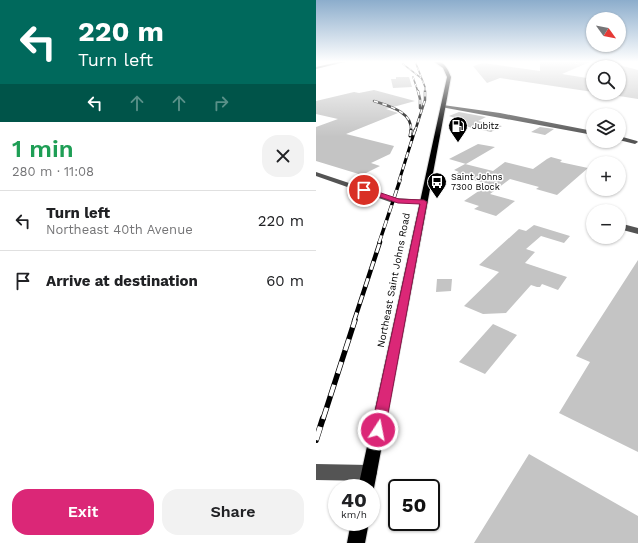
<!DOCTYPE html>
<html lang="en">
<head>
<meta charset="utf-8">
<style>
  :root { --surface:#fff; --page:#f2f2f2; --text:#202124; --muted:#757577; --line:#e0e0e0; --accent:#db2777 }
  body { margin:0; font-family:"Work Sans",sans-serif; background:var(--page); color:var(--text); height:100vh; display:flex; flex-direction:column; font-size:15px; white-space:nowrap }
  * { box-sizing:border-box; margin:0 }
  p { font-size:13px; color:var(--muted) }
  .icon { flex:none; width:22px; height:22px; fill:none; stroke:currentColor; stroke-width:2; stroke-linecap:round; stroke-linejoin:round }
  .map { position:relative; flex:1; overflow:hidden }
  .details { display:flex; flex-direction:column; background:var(--surface); width:316px }
  .details>* { flex:none }
  .top-card { background:#00695c; color:#fff; overflow:hidden }
  .needle { width:26px; rotate:123deg }
  .controls { position:absolute; left:270px; top:12px; display:grid; gap:8px }
  .controls a { display:grid; place-items:center; width:40px; height:40px; border-radius:50%; background:var(--surface); box-shadow:0 1px 3px #0004; font-size:20px }
  .speed { position:absolute; left:12px; top:479px; display:flex; gap:8px; font-size:20px; font-weight:700; text-align:center }
  .speed>* { display:grid; place-content:center; width:52px; height:52px; border-radius:50%; background:var(--surface); box-shadow:0 1px 3px #0004; line-height:1 }
  .speed small { font-size:10px; font-weight:400 }
  .speed .limit { border:2px solid #111; border-radius:6px; background:#fff; color:#111 }
  .pin { position:absolute; display:grid; place-items:center; width:34px; height:34px; color:#fff; margin:-17px; border:2px solid #fff; border-radius:50%; box-shadow:0 1px 4px #0007 }
  .me { position:absolute; width:44px; margin:-22px; rotate:11deg; stroke-linejoin:round; filter:drop-shadow(0 0 3px #0008) }
  .turn { display:flex; align-items:center; gap:14px; height:84px; padding:0 12px; font-size:18px }
  .turn .icon { width:52px; height:52px; stroke-width:2.5 }
  .turn b { display:block; font-size:28px; line-height:34px }
  .lanes { display:flex; align-items:center; height:38px; padding:0 12px; background:#0003; justify-content:center; gap:20px; direction:ltr }
  .lanes .off { opacity:.35 }
  .round { display:grid; place-items:center; flex:none; width:42px; height:42px; border-radius:16px; background:var(--page) }
  .head { display:flex; align-items:center; justify-content:space-between; height:68px; padding:0 12px }
  h1 { font-size:24px; font-weight:600; line-height:30px; color:#1e9e55 }
  .cta { display:flex; gap:8px; margin-top:auto; padding:8px 12px }
  .cta a { flex:1; height:46px; border-radius:16px; background:var(--accent); color:#fff; font-size:16px; font-weight:600; line-height:46px; text-align:center }
  .cta a+a { background:var(--page); color:var(--text) }
  ul { padding:0; list-style:none }
  li { display:flex; align-items:center; gap:12px; height:60px; padding:0 12px; border-top:1px solid var(--line) }
  li div { flex:1 }
  li b { display:block; font-size:15px }
  li em { font-style:normal }
  main { display:flex; flex:1; min-height:0 }
  .map>svg:first-child { display:block }
</style>
</head>
<body>
<main>
<section class="details">
<div class="top-card">
<div class="turn"><svg class="icon" aria-label="left" viewBox="0 0 24 24"><path d="M17 20v-9H6M10 6l-5 5 5 5"/></svg><div><b>220 m</b>Turn left</div></div>
<div class="lanes"><svg class="icon" aria-label="left" viewBox="0 0 24 24"><path d="M17 20v-9H6M10 6l-5 5 5 5"/></svg><svg class="icon off" aria-label="ahead" viewBox="0 0 24 24"><path d="M12 20V5M6 11l6-6 6 6"/></svg><svg class="icon off" aria-label="ahead" viewBox="0 0 24 24"><path d="M12 20V5M6 11l6-6 6 6"/></svg><svg class="icon off" aria-label="right" viewBox="0 0 24 24"><path d="M7 20v-9h11M14 6l5 5-5 5"/></svg></div>
</div>
<div class="head"><div><h1>1 min</h1><p>280 m · 11:08</p></div><a class="round"><svg class="icon" aria-label="close" viewBox="0 0 24 24"><path d="M6 6l12 12M18 6L6 18"/></svg></a></div>
<ul>
<li><svg class="icon" aria-label="left" viewBox="0 0 24 24"><path d="M17 20v-9H6M10 6l-5 5 5 5"/></svg><div><b>Turn left</b><p>Northeast 40th Avenue</p></div><em>220 m</em></li>
<li><svg class="icon" aria-label="arrive" viewBox="0 0 24 24"><path d="M6 21V4h12l-3 4 3 4H6"/></svg><div><b>Arrive at destination</b></div><em>60 m</em></li>
</ul>
<div class="cta"><a>Exit</a><a>Share</a></div>
</section>
<div class="map">
<svg width="322" height="543" viewBox="0 0 322 543">
  <rect width="100%" height="100%" fill="#fff"/>
  <path fill="#c4c4c4" d="M 224,61 L 258,61 L 258,62 L 260,64 L 265,61 L 276,61 L 246,74 L 277,79 L 277,92 L 184,78 L 171,83 L 157,66 L 167,63 L 224,71 Z
    M 303,65 L 322,70 L 322,99 L 303,96 Z
    M 80,77 L 93,77 L 96,87 L 77,88 L 75,79 L 80,79 Z
    M 58,90 L 99,101 L 70,109 L 82,113 L 30,134 L 78,146 L 74,154 L 55,163 L 64,166 L 46,175 L 0,161 L 0,127 L 22,119 L 0,114 L 0,101 L 38,92 L 43,93 Z
    M 143,112 L 170,117 L 162,121 L 186,126 L 175,132 L 135,123 L 138,122 L 139,118 L 133,116 Z
    M 224,127 L 238,129 L 229,135 L 215,132 Z
    M 162,144 L 179,147 L 150,164 L 133,159 Z
    M 235,157 L 246,160 L 244,162 L 272,168 L 241,195 L 220,189 L 223,187 L 194,179 L 174,194 L 199,201 L 180,216 L 158,209 L 163,206 L 148,201 L 173,184 L 138,175 L 143,172 L 138,170 L 149,164 L 177,171 L 189,162 L 217,169 L 231,159 Z
    M 218,225 L 254,236 L 248,243 L 225,236 L 210,249 L 219,252 L 209,263 L 251,277 L 242,290 L 226,284 L 224,287 L 221,287 L 215,285 L 190,313 L 167,314 L 148,306 L 183,272 L 163,265 L 203,229 L 210,231 Z
    M 322,260 L 322,452 L 243,413 L 274,362 L 260,356 Z
    M 121,279 L 136,279 L 135,291 L 120,292 Z
    M 177,324 L 201,335 L 169,374 L 143,362 Z
    M 213,454 L 322,516 L 322,543 L 158,543 Z"/>
  <g fill="none" stroke-linecap="round" stroke-linejoin="round">
    <g stroke="#dbdbdb" stroke-width="2">
      <path id="major" d="M 117,61 C 128,60 132,69 135,77 L 58,488 L 55,494 L 55,488 L 42,488 L 131,77 L 127,68 Z
        M 35,522 L 53,522 L 49,543 L 31,543 Z"/>
    </g>
    <path fill="#545454" fill-rule="evenodd" d="M 27,61 L 33,61 L 0,69 L 0,67 Z
      M 260,61 L 264,61 L 261,63 L 259,62 Z
      M 296,61 L 300,61 L 296,63 L 294,62 Z
      M 127,105 L 184,113 L 277,131 L 277,135 L 125,107 L 125,106 Z
      M 303,136 L 321,141 L 322,142 L 319,144 L 303,140 Z
      M 0,172 L 78,198 L 108,200 L 112,202 L 108,204 L 74,202 L 0,176 Z
      M 303,223 L 322,228 L 322,234 L 303,229 Z
      M 0,464 L 53,465 L 59,468 L 61,473 L 59,478 L 53,481 L 0,480 Z"/>
    <use href="#major" fill="#000" fill-rule="evenodd"/>
    <g stroke="#000" stroke-width="1.5">
      <path id="rail-far6" d="M 99,61 L 109,87 L 109,92
        M 87,64 L 105,78
        M 97,77 L 102,92"/>
    </g>
    <g stroke="#000" stroke-width="2.5">
      <path id="rail-far5" d="M 102,91 L 104,99 L 104,108
        M 58,101 C 73,106 97,112 95,131
        M 99,131 L 109,100 L 109,91"/>
    </g>
    <g stroke="#000" stroke-width="3">
      <path id="rail-far4" d="M 94,136 L 95,130
        M 83,181 L 99,130"/>
    </g>
    <g stroke="#000" stroke-width="3.5">
      <path id="rail-far3" d="M 63,243 L 84,180"/>
    </g>
    <g stroke="#000" stroke-width="4.5">
      <path id="rail-far2" d="M 38,321 L 64,242"/>
    </g>
    <g stroke="#000" stroke-width="5.5">
      <path id="rail-far1" d="M 7,419 L 39,320"/>
    </g>
    <g stroke="#000" stroke-width="6">
      <path id="rail" d="M 0,440 L 7,418"/>
    </g>
    <use href="#rail-far6" stroke="#fff" stroke-width="1" stroke-dasharray="3.5" stroke-linecap="butt"/>
    <use href="#rail-far5" stroke="#fff" stroke-width="1.5" stroke-dasharray="4.5" stroke-linecap="butt"/>
    <use href="#rail-far4" stroke="#fff" stroke-width="2" stroke-dasharray="6" stroke-linecap="butt"/>
    <use href="#rail-far3" stroke="#fff" stroke-width="2.5" stroke-dasharray="8" stroke-linecap="butt"/>
    <use href="#rail-far2" stroke="#fff" stroke-width="3" stroke-dasharray="9" stroke-linecap="butt"/>
    <use href="#rail-far1" stroke="#fff" stroke-width="4" stroke-dasharray="12" stroke-linecap="butt"/>
    <use href="#rail" stroke="#fff" stroke-width="5" stroke-dasharray="14" stroke-linecap="butt"/>
  </g>
  <linearGradient id="sky" x2="0" y2="1"><stop stop-color="#8cadcc"/><stop offset="0.45" stop-color="#fff"/><stop offset="1" stop-color="#fff" stop-opacity="0"/></linearGradient>
  <rect width="322" height="137" fill="url(#sky)"/>
  <path fill="#db2777" stroke="#8e194d" d="M 46,188 L 50,188 L 83,199 L 108,200 L 111,202 L 69,430 L 67,434 L 62,436 L 57,434 L 55,430 L 104,204 L 82,203 L 46,191 Z"/>
  <defs>
    <g id="fuel-pin" transform="scale(1)"><path d="M0 17L-7.5 6A9.5 9.5 0 1 1 7.5 6Z" fill="#000" stroke="#fff"/><path d="M-5.5-6h7V0h2V4h1.3V-2.5L3-4.5l.8-.8L6-3V5H2.5V1h-1V6h-7ZM-4.2-4.7v3.2H.2V-4.7Z" fill="#fff"/></g>
    <g id="bus-pin" transform="scale(1)"><path d="M0 17L-7.5 6A9.5 9.5 0 1 1 7.5 6Z" fill="#000" stroke="#fff"/><path d="M-5-6H5V4H4V6H2V4H-2V6H-4V4H-5ZM-3.5-4V0h7V-4ZM-3.5 1.2v1.5H-2V1.2ZM2 1.2v1.5H3.5V1.2Z" fill="#fff"/></g>
  </defs>
  <g fill-rule="evenodd">
    <use href="#fuel-pin" x="142" y="126"/>
    <use href="#bus-pin" x="121" y="182"/>
  </g>
  <g text-anchor="middle" stroke-width="3" stroke-linejoin="round" paint-order="stroke">
    <g font-size="9" fill="#000" stroke="#fff" text-anchor="start">
      <text x="156" y="129">Jubitz</text>
      <text x="135" y="180">Saint Johns<tspan x="135" dy="10">7300 Block</tspan></text>
    </g>
    <g font-size="10" fill="#000" stroke="#fff">
      <text transform="translate(77 280) rotate(-79)" y="4">Northeast Saint Johns Road</text>
    </g>
  </g>
</svg>
<div class="controls">
<a><svg class="needle" viewBox="-14 -14 28 28"><path d="M0-13l5 13h-10z" fill="#e53935"/><path d="M0 13l5-13h-10z" fill="#757577"/></svg></a>
<a><svg class="icon" aria-label="search" viewBox="0 0 24 24"><circle cx="10" cy="10" r="6"/><path d="M15 15l6 6"/></svg></a>
<a><svg class="icon" aria-label="layers" viewBox="0 0 24 24"><path d="M12 4l9 5-9 5-9-5zM3 14l9 5 9-5"/></svg></a>
<a>+</a>
<a>−</a>
</div>
<div class="speed"><div>40<small>km/h</small></div><div class="limit">50</div></div>
<div class="pin" style="left:48px;top:190px;background:#d93025"><svg class="icon" aria-label="arrive" viewBox="0 0 24 24"><path d="M6 21V4h12l-3 4 3 4H6"/></svg></div>
<svg class="me" style="left:62px;top:430px" viewBox="-20 -20 40 40"><circle r="17" fill="#db2777" stroke="#fff" stroke-width="3"/><path d="M0-11L8 9 0 5-8 9z" fill="#fff"/></svg>
</div>
</main>
</body>
</html>
